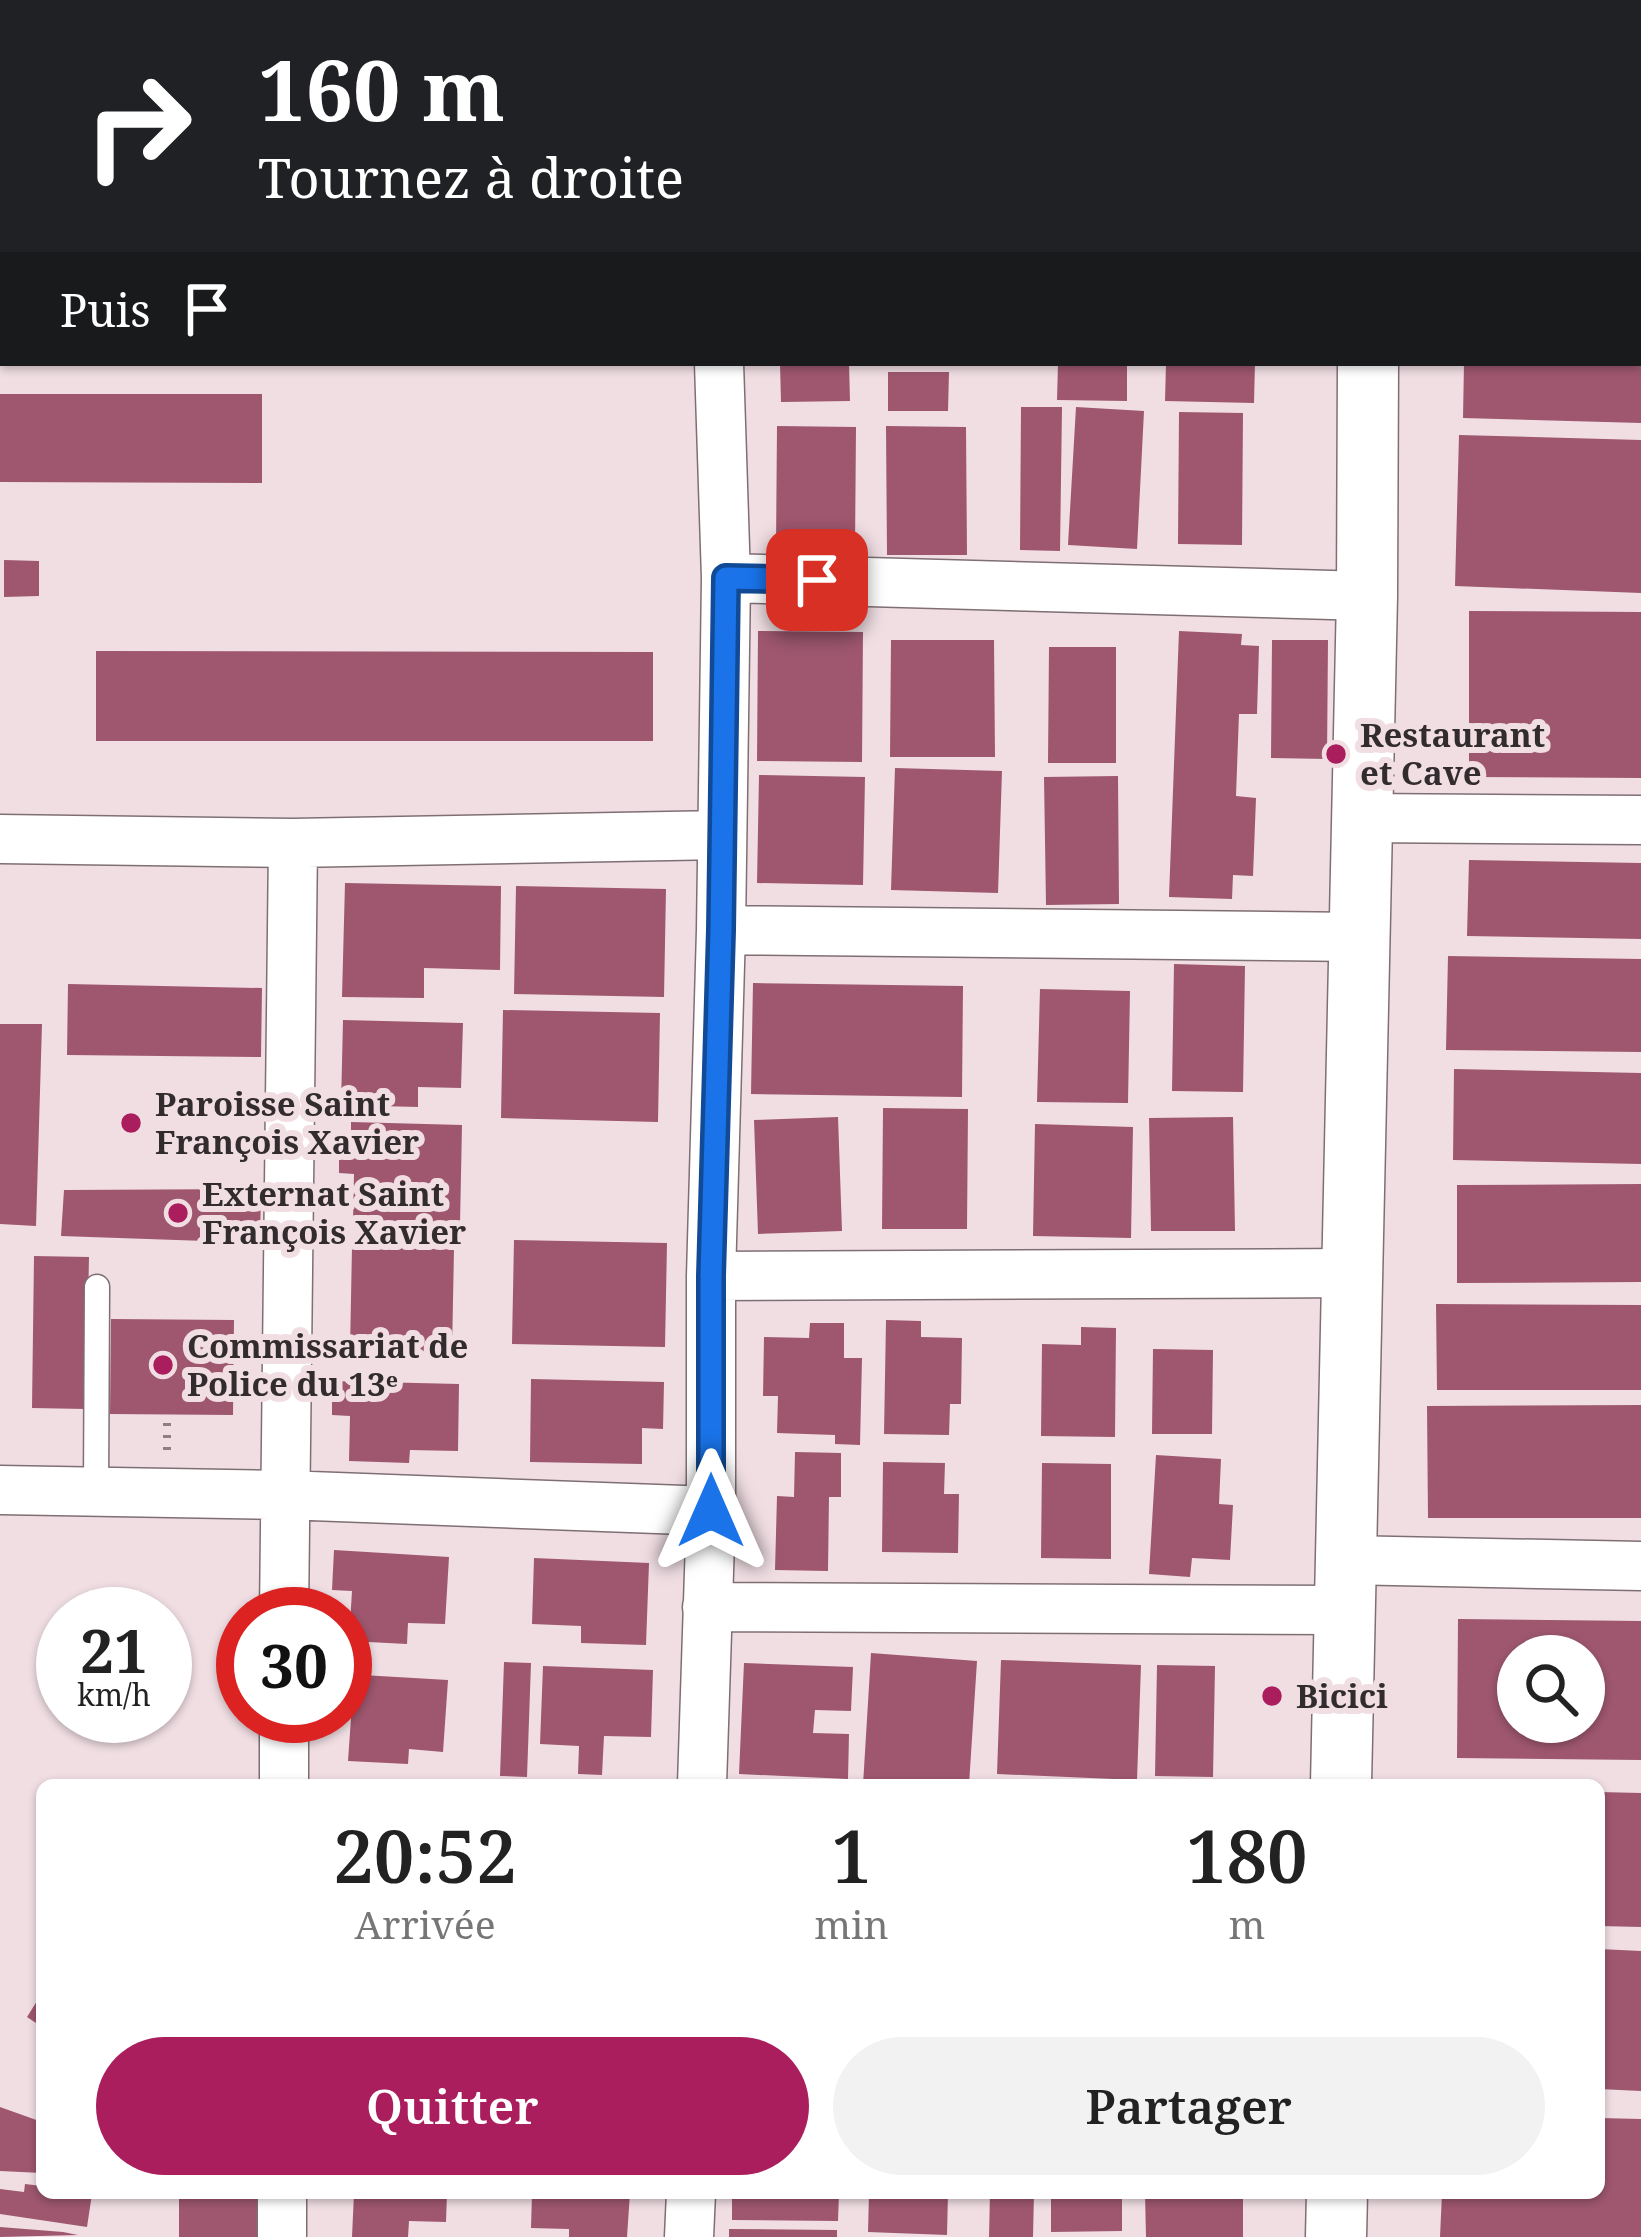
<!DOCTYPE html>
<html lang="fr">
<head>
<meta charset="utf-8">
<style>
  :root { --surface:#fff; --page:#f2f2f2; --text:#222; --muted:#767676; --accent:#aa1e5e }
  body { margin:0; font-family:"Noto Serif",serif; background:var(--page); color:var(--text); height:100vh; display:flex; flex-direction:column; font-size:45px; white-space:nowrap }
  * { box-sizing:border-box; margin:0 }
  p { font-size:39px; color:var(--muted) }
  .icon { flex:none; width:66px; height:66px; fill:none; stroke:currentColor; stroke-width:2; stroke-linecap:round; stroke-linejoin:round }
  .map { position:relative; flex:1; overflow:hidden }
  .drawer { position:absolute; left:36px; top:1779px; width:1569px; height:420px; display:flex; flex-direction:column; background:var(--surface); border-radius:18px; box-shadow:0 3px 9px #0004 }
  .drawer>* { flex:none }
  .hud { position:absolute; left:0px; top:0px; width:1641px; height:366px; box-shadow:0 3px 9px #0004; background:#202124; color:#fff; overflow:hidden }
  .fabs { position:absolute; left:1497px; top:1635px; display:grid; gap:24px }
  .fabs a { display:grid; place-items:center; width:108px; height:108px; border-radius:50%; background:var(--surface); box-shadow:0 3px 9px #0004; font-size:60px }
  .speed { position:absolute; left:36px; top:1587px; display:flex; gap:24px; font-size:60px; font-weight:700; text-align:center }
  .speed>* { display:grid; place-content:center; width:156px; height:156px; border-radius:50%; background:var(--surface); box-shadow:0 3px 9px #0004; line-height:1 }
  .speed small { font-size:30px; font-weight:400 }
  .speed .limit { border:18px solid #d22; background:#fff; color:#111 }
  .pin { position:absolute; display:grid; place-items:center; width:102px; height:102px; color:#fff; margin:-51px; border-radius:24px; box-shadow:0 6px 18px #0006 }
  .me { position:absolute; width:132px; margin:-66px; rotate:0deg; stroke-linejoin:round; filter:drop-shadow(0 0 9px #0008) }
  .turn { display:flex; align-items:center; gap:42px; height:252px; padding:0 60px; font-size:54px }
  .turn .icon { width:156px; height:156px; stroke-width:2.5 }
  .turn b { display:block; font-size:84px; line-height:102px }
  .then { display:flex; align-items:center; height:114px; padding:0 60px; background:#0003; gap:24px; font-size:45px }
  .eta { display:flex; justify-content:space-evenly; align-items:center; height:204px; text-align:center }
  .eta b { font-size:72px; font-weight:600; line-height:84px }
  .button { display:flex; gap:24px; margin-top:auto; padding:24px 60px }
  .button a { flex:1; height:138px; border-radius:72px; background:var(--accent); color:#fff; font-size:48px; font-weight:600; line-height:138px; text-align:center }
  .button a+a { background:var(--page); color:var(--text) }
  .map>svg:first-child { display:block }
</style>
</head>
<body>
<div class="map">
<svg width="1641" height="2237" viewBox="0 0 1641 2237">
  <rect width="100%" height="100%" fill="#f0dee3"/>
  <path fill="#9e576f" fill-rule="evenodd" d="M 780,363 L 849,363 L 850,401 L 781,402 Z
    M 1058,363 L 1127,363 L 1127,401 L 1057,400 Z
    M 1166,363 L 1255,363 L 1254,403 L 1165,401 Z
    M 1464,363 L 1641,363 L 1641,423 L 1463,418 Z
    M 888,372 L 949,372 L 948,411 L 888,411 Z
    M 0,394 L 262,394 L 262,483 L 0,482 Z
    M 1021,407 L 1062,407 L 1060,551 L 1020,550 Z
    M 1076,407 L 1144,411 L 1137,549 L 1068,545 Z
    M 1179,412 L 1243,413 L 1242,545 L 1178,544 Z
    M 777,426 L 856,427 L 855,548 L 776,547 Z
    M 886,426 L 966,427 L 967,555 L 887,555 Z
    M 1459,435 L 1641,440 L 1641,593 L 1455,586 Z
    M 4,560 L 39,561 L 39,596 L 4,597 Z
    M 1469,611 L 1641,612 L 1641,778 L 1469,777 Z
    M 758,631 L 863,632 L 862,762 L 757,761 Z
    M 1179,631 L 1242,634 L 1241,645 L 1259,646 L 1257,714 L 1239,714 L 1236,796 L 1256,798 L 1253,876 L 1233,875 L 1232,899 L 1169,897 Z
    M 891,640 L 994,640 L 995,757 L 890,757 Z
    M 1272,640 L 1328,640 L 1327,759 L 1271,758 Z
    M 1049,647 L 1116,647 L 1116,763 L 1048,763 Z
    M 96,651 L 653,652 L 653,741 L 96,741 Z
    M 895,768 L 1002,771 L 998,893 L 891,890 Z
    M 759,775 L 865,777 L 863,885 L 757,883 Z
    M 1118,776 L 1119,904 L 1046,905 L 1044,777 Z
    M 1469,860 L 1641,863 L 1641,939 L 1467,936 Z
    M 345,883 L 501,886 L 500,970 L 424,968 L 424,998 L 342,997 Z
    M 516,886 L 666,889 L 664,997 L 514,994 Z
    M 1448,956 L 1641,959 L 1641,1052 L 1446,1050 Z
    M 1174,964 L 1245,966 L 1243,1092 L 1172,1091 Z
    M 753,983 L 963,986 L 962,1097 L 751,1094 Z
    M 68,984 L 262,988 L 261,1057 L 67,1055 Z
    M 1040,989 L 1130,991 L 1128,1103 L 1037,1102 Z
    M 503,1010 L 660,1013 L 658,1122 L 501,1118 Z
    M 343,1020 L 463,1023 L 461,1088 L 418,1087 L 418,1107 L 341,1105 Z
    M 0,1024 L 42,1024 L 36,1226 L 0,1224 Z
    M 1454,1069 L 1641,1073 L 1641,1164 L 1453,1160 Z
    M 883,1108 L 968,1109 L 967,1229 L 882,1229 Z
    M 838,1117 L 842,1231 L 758,1234 L 754,1120 Z
    M 1233,1117 L 1235,1231 L 1151,1231 L 1149,1118 Z
    M 351,1122 L 462,1125 L 460,1224 L 353,1221 L 354,1174 L 339,1173 L 339,1145 L 351,1145 Z
    M 1035,1124 L 1133,1127 L 1131,1238 L 1033,1236 Z
    M 1641,1184 L 1641,1282 L 1457,1283 L 1457,1185 Z
    M 261,1189 L 260,1243 L 61,1236 L 64,1190 Z
    M 514,1240 L 667,1243 L 665,1347 L 512,1344 Z
    M 352,1247 L 454,1249 L 452,1352 L 350,1350 Z
    M 34,1256 L 89,1257 L 86,1409 L 32,1408 Z
    M 1436,1304 L 1641,1305 L 1641,1390 L 1437,1390 Z
    M 111,1319 L 234,1320 L 233,1415 L 110,1414 Z
    M 886,1320 L 921,1321 L 921,1337 L 962,1338 L 961,1404 L 950,1404 L 949,1435 L 884,1434 Z
    M 810,1323 L 844,1323 L 844,1358 L 862,1358 L 860,1445 L 835,1444 L 835,1435 L 777,1433 L 778,1396 L 763,1396 L 764,1337 L 809,1338 Z
    M 1081,1327 L 1116,1328 L 1115,1437 L 1041,1436 L 1042,1344 L 1081,1345 Z
    M 1153,1349 L 1213,1350 L 1212,1434 L 1152,1434 Z
    M 531,1379 L 664,1382 L 663,1429 L 642,1428 L 642,1464 L 530,1462 Z
    M 332,1381 L 459,1384 L 458,1451 L 410,1450 L 409,1463 L 349,1461 L 350,1416 L 332,1415 Z
    M 1641,1405 L 1641,1518 L 1428,1518 L 1427,1406 Z
    M 795,1452 L 841,1453 L 841,1497 L 829,1497 L 828,1571 L 775,1570 L 777,1496 L 794,1497 Z
    M 1156,1455 L 1221,1459 L 1219,1504 L 1233,1505 L 1230,1560 L 1192,1558 L 1190,1577 L 1149,1574 Z
    M 883,1462 L 945,1463 L 944,1494 L 959,1494 L 958,1553 L 882,1552 Z
    M 1042,1463 L 1111,1464 L 1111,1559 L 1041,1558 Z
    M 334,1550 L 449,1557 L 445,1624 L 408,1623 L 407,1644 L 349,1641 L 352,1591 L 332,1590 Z
    M 534,1558 L 649,1563 L 646,1645 L 581,1643 L 581,1626 L 532,1624 Z
    M 1458,1619 L 1641,1621 L 1641,1760 L 1457,1758 ZM 1518,1656 L 1584,1656 L 1584,1722 L 1518,1722 Z
    M 871,1653 L 977,1661 L 969,1785 L 863,1785 Z
    M 1001,1660 L 1141,1665 L 1137,1780 L 997,1774 Z
    M 504,1662 L 531,1663 L 527,1777 L 500,1776 Z
    M 744,1663 L 853,1667 L 851,1711 L 815,1710 L 813,1733 L 849,1734 L 848,1779 L 739,1774 Z
    M 1157,1665 L 1215,1666 L 1213,1777 L 1155,1776 Z
    M 543,1666 L 653,1670 L 651,1737 L 604,1736 L 602,1775 L 578,1774 L 579,1746 L 540,1744 Z
    M 345,1674 L 448,1680 L 443,1752 L 409,1749 L 408,1764 L 348,1761 L 351,1718 L 345,1717 Z
    M 1599,1792 L 1641,1793 L 1641,1927 L 1599,1926 Z
    M 1599,1949 L 1641,1951 L 1641,2091 L 1599,2089 Z
    M 42,1993 L 42,2027 L 27,2017 Z
    M 0,2107 L 42,2122 L 42,2173 L 0,2171 Z
    M 1599,2118 L 1641,2119 L 1641,2237 L 1440,2237 L 1442,2193 L 1599,2193 Z
    M 25,2184 L 42,2186 L 42,2193 L 92,2194 L 87,2227 L 0,2214 L 0,2189 L 24,2192 Z
    M 179,2193 L 268,2193 L 268,2237 L 179,2237 Z
    M 354,2193 L 447,2193 L 446,2222 L 409,2221 L 408,2237 L 352,2237 Z
    M 532,2193 L 630,2193 L 627,2237 L 569,2237 L 569,2229 L 531,2228 Z
    M 732,2193 L 839,2193 L 838,2221 L 732,2220 Z
    M 869,2193 L 948,2193 L 947,2235 L 868,2232 Z
    M 990,2193 L 1034,2193 L 1033,2237 L 989,2237 Z
    M 1051,2193 L 1122,2193 L 1122,2231 L 1051,2232 Z
    M 1145,2193 L 1243,2193 L 1243,2237 L 1146,2237 Z
    M 0,2227 L 63,2232 L 78,2235 L 0,2237 Z
    M 729,2229 L 837,2230 L 837,2237 L 729,2237 Z"/>
  <g fill="none" stroke-linecap="round" stroke-linejoin="round">
    <g stroke="#7f6f74" stroke-width="27">
      <path id="service" d="M 96,1491 L 97,1287"/>
    </g>
    <g stroke="#7f6f74" stroke-width="51">
      <path id="minor" d="M 709,0 L 709,3
        M 1611,3 L 1611,0
        M 726,578 L 1367,596
        M 1361,818 L 1641,820
        M 0,839 L 293,843 L 722,835
        M 721,930 L 1361,937
        M 711,1276 L 1353,1273
        M 0,1490 L 284,1495 L 711,1511
        M 1345,1560 L 1641,1566
        M 707,1607 L 1343,1610
        M 284,1614 L 293,843
        M 284,1785 L 284,1716
        M 702,1785 L 711,1511 L 711,1276 L 721,930 L 726,578 L 719,363
        M 282,2237 L 282,2193
        M 689,2237 L 691,2193"/>
    </g>
    <g stroke="#7f6f74" stroke-width="63">
      <path id="tertiary" d="M 255,3 L 255,0
        M 0,180 L 3,181
        M 1638,202 L 1641,202
        M 1341,1785 L 1367,596 L 1368,363
        M 1336,2237 L 1337,2193"/>
    </g>
    <path stroke="#8c8084" stroke-width="8" stroke-dasharray="3 9" stroke-linecap="butt" d="M 167,1450 L 167,1415"/>
    <use href="#service" stroke="#fff" stroke-width="24"/>
    <use href="#minor" stroke="#fff" stroke-width="48"/>
    <use href="#tertiary" stroke="#fff" stroke-width="60"/>
  </g>
  <g fill="none" stroke-linecap="round" stroke-linejoin="round">
    <g stroke="#114b97" stroke-width="30">
      <path id="route" d="M 711,1511 L 711,1276 L 721,930 L 726,578 L 817,580"/>
    </g>
    <use href="#route" stroke="#1a73e8" stroke-width="21"/>
  </g>
  <g fill="#aa1e5e" stroke="#f0dee3" stroke-width="4.5">
    <circle cx="1336" cy="754" r="12"/>
    <circle cx="131" cy="1123" r="12"/>
    <circle cx="178" cy="1213" r="12"/>
    <circle cx="163" cy="1365" r="12"/>
    <circle cx="1272" cy="1696" r="12"/>
  </g>
  <g text-anchor="middle" stroke-width="12" stroke-linejoin="round" paint-order="stroke">
    <g font-size="33" font-weight="bold" fill="#322c2e" stroke="#f0dee3" text-anchor="start">
      <text x="1360" y="747">Restaurant<tspan x="1360" dy="38">et Cave</tspan></text>
      <text x="155" y="1116">Paroisse Saint<tspan x="155" dy="38">François Xavier</tspan></text>
      <text x="202" y="1206">Externat Saint<tspan x="202" dy="38">François Xavier</tspan></text>
      <text x="187" y="1358">Commissariat de<tspan x="187" dy="38">Police du 13ᵉ</tspan></text>
      <text x="1296" y="1708">Bicici</text>
    </g>
  </g>
</svg>
<div class="fabs">
<a><svg class="icon" aria-label="search" viewBox="0 0 24 24"><circle cx="10" cy="10" r="6"/><path d="M15 15l6 6"/></svg></a>
</div>
<div class="speed"><div>21<small>km/h</small></div><div class="limit">30</div></div>
<div class="pin" style="left:817px;top:580px;background:#d93025"><svg class="icon" aria-label="arrive" viewBox="0 0 24 24"><path d="M6 21V4h12l-3 4 3 4H6"/></svg></div>
<svg class="me" style="left:711px;top:1511px" viewBox="-20 -20 40 40"><path d="M0-17L14 15 0 8-14 15z" fill="#1a73e8" stroke="#fff" stroke-width="4"/></svg>
<div class="hud">
<div class="turn"><svg class="icon" aria-label="right" viewBox="0 0 24 24"><path d="M7 20v-9h11M14 6l5 5-5 5"/></svg><div><b>160 m</b>Tournez à droite</div></div>
<div class="then">Puis<svg class="icon" aria-label="arrive" viewBox="0 0 24 24"><path d="M6 21V4h12l-3 4 3 4H6"/></svg></div>
</div>
<section class="drawer">
<div class="eta">
<div><b>20:52</b><p>Arrivée</p></div>
<div><b>1</b><p>min</p></div>
<div><b>180</b><p>m</p></div>
</div>
<div class="button"><a>Quitter</a><a>Partager</a></div>
</section>
</div>
</body>
</html>
